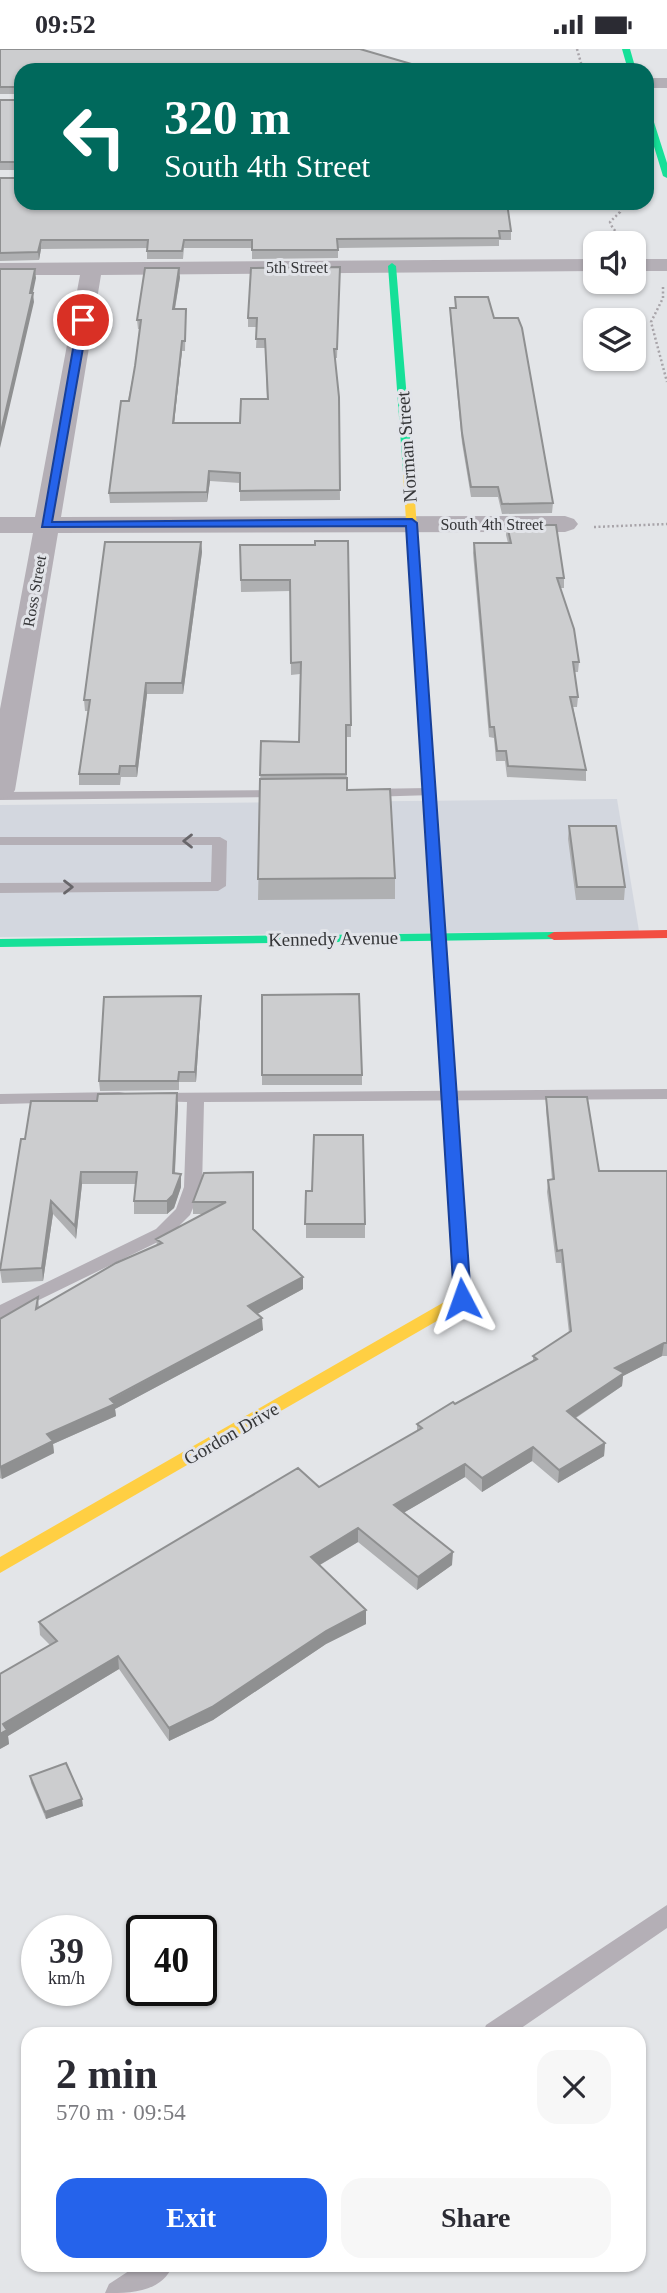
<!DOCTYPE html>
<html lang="en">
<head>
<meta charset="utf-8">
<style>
  :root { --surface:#fff; --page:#f7f7f7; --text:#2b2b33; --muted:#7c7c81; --accent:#2563eb }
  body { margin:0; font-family:"Times New Roman",serif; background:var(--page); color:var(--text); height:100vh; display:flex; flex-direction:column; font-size:26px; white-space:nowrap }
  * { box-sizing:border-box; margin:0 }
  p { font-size:23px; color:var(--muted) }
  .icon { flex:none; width:38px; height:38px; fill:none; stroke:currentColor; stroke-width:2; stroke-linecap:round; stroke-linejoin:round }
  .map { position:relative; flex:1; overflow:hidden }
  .sheet { position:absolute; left:21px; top:1978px; width:625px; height:245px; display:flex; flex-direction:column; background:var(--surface); border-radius:21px; box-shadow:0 2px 5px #0004 }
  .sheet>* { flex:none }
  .top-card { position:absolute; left:14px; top:14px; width:640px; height:147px; border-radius:21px; box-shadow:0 2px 5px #0004; background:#00695c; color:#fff; overflow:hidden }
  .fabs { position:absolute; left:583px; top:182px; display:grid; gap:14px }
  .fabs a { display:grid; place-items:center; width:63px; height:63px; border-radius:14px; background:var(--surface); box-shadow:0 2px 5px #0004; font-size:35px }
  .speed { position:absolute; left:21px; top:1866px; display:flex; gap:14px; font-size:35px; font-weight:700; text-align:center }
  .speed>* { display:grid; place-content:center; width:91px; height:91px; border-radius:50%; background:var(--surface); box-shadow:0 2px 5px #0004; line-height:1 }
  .speed small { font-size:18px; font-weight:400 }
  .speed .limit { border:4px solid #111; border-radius:10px; background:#fff; color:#111 }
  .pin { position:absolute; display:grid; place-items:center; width:60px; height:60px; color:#fff; margin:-30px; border:4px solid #fff; border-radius:50%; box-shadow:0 2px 7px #0007 }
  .me { position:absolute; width:77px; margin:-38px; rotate:356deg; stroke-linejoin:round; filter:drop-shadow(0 0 5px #0008) }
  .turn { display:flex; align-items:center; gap:24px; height:147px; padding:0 35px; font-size:32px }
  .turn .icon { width:91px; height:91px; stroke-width:2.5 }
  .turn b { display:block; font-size:49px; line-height:60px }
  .round { display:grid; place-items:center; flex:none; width:74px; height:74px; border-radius:21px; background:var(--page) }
  .headline { display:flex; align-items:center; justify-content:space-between; height:119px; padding:0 35px }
  h1 { font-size:42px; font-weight:700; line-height:52px }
  .primary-button { display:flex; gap:14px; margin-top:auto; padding:14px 35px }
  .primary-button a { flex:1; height:80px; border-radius:21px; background:var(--accent); color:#fff; font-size:28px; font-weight:700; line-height:80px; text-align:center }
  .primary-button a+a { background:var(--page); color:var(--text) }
  .status { display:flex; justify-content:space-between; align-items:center; height:49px; padding:0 35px; background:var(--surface); direction:ltr }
  .status svg { height:19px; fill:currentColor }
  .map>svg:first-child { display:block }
</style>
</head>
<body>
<div class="status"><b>09:52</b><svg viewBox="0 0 49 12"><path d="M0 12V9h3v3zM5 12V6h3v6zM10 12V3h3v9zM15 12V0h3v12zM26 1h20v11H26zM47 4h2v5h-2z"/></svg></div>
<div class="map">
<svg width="667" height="2244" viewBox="0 0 667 2244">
  <rect width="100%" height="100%" fill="#e3e5e8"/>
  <path fill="#d3d7df" d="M 617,750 L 639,882 L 0,888 L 0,756 Z"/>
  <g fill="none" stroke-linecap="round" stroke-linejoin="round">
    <path stroke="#a8a4a9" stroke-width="2.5" stroke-dasharray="2 2.5" stroke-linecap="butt" d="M 577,0 L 583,21
      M 621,154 L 620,163 L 610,173 C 614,185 624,188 635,192
      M 663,238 L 663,249 L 651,273 L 667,333
      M 594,478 L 667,475"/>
    <path fill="#b4afb6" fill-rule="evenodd" d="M 428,739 L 435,743 L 433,746 L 367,748 L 360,744 L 367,740 Z
      M 283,741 L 290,745 L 288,748 L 0,751 L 0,743 Z
      M 0,788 L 220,788 L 227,792 L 226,837 L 218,842 L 0,844 L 0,834 L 211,833 L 212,796 L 0,796 Z
      M 667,1040 L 667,1050 L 204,1053 L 202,1138 L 190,1166 L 168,1188 L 0,1270 L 0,1256 L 156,1180 L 176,1160 L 184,1138 L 187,1053 L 148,1052 L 146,1048 L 148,1044 Z
      M 119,1043 L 125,1044 L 127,1048 L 125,1052 L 0,1055 L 0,1045 Z
      M 667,1856 L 667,1879 L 514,1984 L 483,1984 L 486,1976 Z
      M 138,2216 L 173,2216 C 161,2244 131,2244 105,2244 L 109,2235 Z"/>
    <path fill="#b4afb6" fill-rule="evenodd" d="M 648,29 L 667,29 L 667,39 L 648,39 Z
      M 595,210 L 595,222 L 101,226 L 61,468 L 565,467 L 574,470 L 578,475 L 574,480 L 565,483 L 58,484 L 15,741 L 11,747 L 0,750 L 0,660 L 33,484 L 0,484 L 0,468 L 35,468 L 80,226 L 0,226 L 0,214 Z
      M 634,210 L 667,210 L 667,222 L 634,222 Z"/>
    <path fill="#16e098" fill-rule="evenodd" d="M 622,0 L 630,0 L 636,21 L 628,21 Z
      M 648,65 L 652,67 L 667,114 L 667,129 L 663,127 L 648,78 Z
      M 392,214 L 396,217 L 413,423 L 408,426 L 403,423 L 388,217 Z
      M 554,883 L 561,887 L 559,890 L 0,898 L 0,890 Z"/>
    <path fill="#ffcf43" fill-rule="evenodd" d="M 408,420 L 413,423 L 445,878 L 438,882 L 431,878 L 403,423 Z
      M 458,1185 L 466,1190 L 470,1250 L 468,1254 L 0,1524 L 0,1508 L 453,1248 L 450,1190 Z"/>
    <path fill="#f24e42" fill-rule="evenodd" d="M 438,874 L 445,878 L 466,1190 L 458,1195 L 450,1190 L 431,878 Z
      M 667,881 L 667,889 L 554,891 L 547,887 L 554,883 Z"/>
  </g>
  <path fill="#afb0b2" d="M 0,0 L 21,21 L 21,45 L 0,45 Z
    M 0,51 L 21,51 L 21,121 L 0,121 Z
    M 0,129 L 511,182 L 511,191 L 499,191 L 499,197 L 338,199 L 338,209 L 252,210 L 252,199 L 184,199 L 183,210 L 147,210 L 147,199 L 41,200 L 39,211 L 0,212 Z
    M 340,218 L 337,309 L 335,309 L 339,348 L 340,451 L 240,452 L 240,434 L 210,432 L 207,453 L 110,454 L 109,444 L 135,317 L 140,280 L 138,280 L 137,271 L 180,228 L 175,260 L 186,260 L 185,302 L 182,302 L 174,374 L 240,374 L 267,350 L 265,299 L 256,299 L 257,278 L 248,278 L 248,269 Z
    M 455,248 L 553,454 L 552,464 L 502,465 L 498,448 L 471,448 L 462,394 L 450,268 L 450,259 L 455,259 Z
    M 507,476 L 564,529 L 564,539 L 560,539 L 579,613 L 578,623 L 574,623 L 578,648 L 577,658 L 573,658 L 586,721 L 586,732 L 507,728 L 505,712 L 496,712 L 494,689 L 489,688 L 473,504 L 474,494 L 508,494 L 506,486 Z
    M 201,493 L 202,503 L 183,645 L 147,645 L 137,728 L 121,728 L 120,736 L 79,736 L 79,725 L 88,662 L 85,662 L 84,651 Z
    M 240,496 L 315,496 L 351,676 L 351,688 L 346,688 L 347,741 L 395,829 L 395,850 L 258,851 L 261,692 L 299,693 L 300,625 L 291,626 L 290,542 L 241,543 Z
    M 569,777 L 625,838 L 624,851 L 576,851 L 568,790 Z
    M 262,946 L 362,1026 L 362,1036 L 262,1036 Z
    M 201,947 L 201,957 L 196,1033 L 179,1033 L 179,1041 L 100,1042 L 99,1032 Z
    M 546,1048 L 599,1122 L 667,1122 L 667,1307 L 662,1307 L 623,1327 L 622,1337 L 576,1369 L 605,1394 L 604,1407 L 558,1434 L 532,1412 L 482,1443 L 465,1428 L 403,1464 L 452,1516 L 417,1541 L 358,1493 L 320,1516 L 366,1575 L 326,1595 L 213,1671 L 169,1692 L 119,1620 L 8,1687 L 9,1695 L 0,1700 L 50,1596 L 40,1586 L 39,1573 L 319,1438 L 417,1382 L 417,1375 L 533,1312 L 533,1307 L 569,1284 L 561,1214 L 556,1214 L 547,1143 L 548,1131 L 552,1131 L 546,1061 Z
    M 178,1057 L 175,1124 L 181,1138 L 174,1159 L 167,1165 L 134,1165 L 134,1152 L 135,1135 L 82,1135 L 76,1190 L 53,1165 L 43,1232 L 2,1234 L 0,1221 L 25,1090 Z
    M 204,1124 L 254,1180 L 303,1240 L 257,1265 L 263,1281 L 115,1360 L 116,1367 L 53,1395 L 54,1404 L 2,1430 L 0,1429 L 0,1270 L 38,1248 L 39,1258 L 157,1197 L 156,1190 L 203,1165 L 193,1165 L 193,1153 Z
    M 306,1142 L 365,1175 L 365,1189 L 306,1189 Z
    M 30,1727 L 83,1757 L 46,1770 L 31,1734 Z"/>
  <path fill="#8f9091" d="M 41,191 L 41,200 L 39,211 L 38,203 Z
    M 179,219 L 180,228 L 173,270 L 173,260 Z
    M 35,220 L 36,229 L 31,253 L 30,244 Z
    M 33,244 L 34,253 L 0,399 L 0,387 Z
    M 182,292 L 182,302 L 173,384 L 173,374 Z
    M 209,422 L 210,432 L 207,453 L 207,443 Z
    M 201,493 L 202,503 L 183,645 L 182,634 Z
    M 146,634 L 147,645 L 137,728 L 136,717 Z
    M 201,947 L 201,957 L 196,1033 L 195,1023 Z
    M 177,1044 L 178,1057 L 174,1137 L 173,1124 Z
    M 81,1123 L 82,1135 L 76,1190 L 75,1177 Z
    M 181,1125 L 181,1138 L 174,1159 L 167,1165 L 167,1152 Z
    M 51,1152 L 53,1165 L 43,1232 L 42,1219 Z
    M 303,1228 L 303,1240 L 248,1270 L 248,1257 Z
    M 262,1269 L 263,1281 L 115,1360 L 116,1367 L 53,1395 L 54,1404 L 2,1430 L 0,1418 L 47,1385 Z
    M 664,1294 L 662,1307 L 623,1327 L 622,1337 L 566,1375 L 567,1362 L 615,1319 Z
    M 605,1394 L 604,1407 L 558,1434 L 559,1421 Z
    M 533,1398 L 532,1412 L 482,1443 L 482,1429 Z
    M 465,1415 L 465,1428 L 393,1470 L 394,1456 Z
    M 358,1479 L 358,1493 L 311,1521 L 311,1508 Z
    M 453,1503 L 452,1516 L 417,1541 L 418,1528 Z
    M 366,1561 L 366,1575 L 326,1595 L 213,1671 L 169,1692 L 169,1679 L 326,1582 Z
    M 118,1607 L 119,1620 L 8,1687 L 9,1695 L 0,1700 L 0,1685 L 3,1675 Z
    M 82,1750 L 83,1757 L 46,1770 L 45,1763 Z"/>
  <path fill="#cccdcf" stroke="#8f9091" stroke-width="2" d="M 0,0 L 360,0 L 432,21 L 21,21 L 21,38 L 0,38 Z
    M 0,51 L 21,51 L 21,113 L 0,113 Z
    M 0,129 L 21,129 L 21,154 L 507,154 L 511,182 L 499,182 L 500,189 L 337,190 L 338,201 L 252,201 L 252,191 L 184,191 L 182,202 L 147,202 L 148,191 L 41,191 L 38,203 L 0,204 Z
    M 340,218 L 337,300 L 334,300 L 339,348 L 340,441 L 240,442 L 240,424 L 209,422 L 207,443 L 109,444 L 121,352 L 129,352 L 135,317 L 141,271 L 137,271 L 145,219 L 179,219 L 173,260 L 186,260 L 185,292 L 182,292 L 173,374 L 240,374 L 241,350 L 268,350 L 265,290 L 256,290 L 257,269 L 248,269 L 251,219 Z
    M 0,220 L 35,220 L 30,244 L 33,244 L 0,387 Z
    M 455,248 L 488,248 L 494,269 L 518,269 L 522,279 L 553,454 L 502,455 L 498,438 L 471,438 L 462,384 L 450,259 L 456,259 Z
    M 507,476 L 556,476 L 564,529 L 557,529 L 574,580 L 579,613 L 573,613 L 578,648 L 570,648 L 586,721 L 508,717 L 506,702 L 497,702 L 494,678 L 490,678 L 474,494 L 511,494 Z
    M 315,492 L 348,492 L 351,676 L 346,676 L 346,725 L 260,726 L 261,692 L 299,693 L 301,613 L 291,614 L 290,531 L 241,531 L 240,496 L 315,496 Z
    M 105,493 L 201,493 L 182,634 L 146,634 L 136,717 L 120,717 L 119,725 L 79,725 L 90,651 L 84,651 Z
    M 347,729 L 347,741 L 390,740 L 395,829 L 258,830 L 260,730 Z
    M 569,777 L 616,777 L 625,838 L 577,838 Z
    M 359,945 L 362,1026 L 262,1026 L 262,946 Z
    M 201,947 L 195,1023 L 179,1023 L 178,1032 L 99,1032 L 104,948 Z
    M 177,1044 L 173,1124 L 181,1125 L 173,1146 L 167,1152 L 134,1152 L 137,1123 L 81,1123 L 75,1177 L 51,1152 L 42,1219 L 0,1221 L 21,1090 L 25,1090 L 31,1052 L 97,1052 L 98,1045 Z
    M 546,1048 L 587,1048 L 599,1122 L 667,1122 L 667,1294 L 664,1294 L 615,1319 L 624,1324 L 567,1362 L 605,1394 L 559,1421 L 533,1398 L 482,1429 L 465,1415 L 394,1456 L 453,1503 L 418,1528 L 358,1479 L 311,1508 L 366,1561 L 326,1582 L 212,1658 L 169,1679 L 118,1607 L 3,1675 L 7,1681 L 0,1685 L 0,1625 L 57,1592 L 39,1573 L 298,1419 L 319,1438 L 422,1379 L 417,1375 L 453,1353 L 455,1355 L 537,1310 L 533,1307 L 571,1282 L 562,1201 L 557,1202 L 548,1131 L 554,1130 Z
    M 314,1086 L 363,1086 L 365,1175 L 305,1175 L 306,1142 L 312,1142 Z
    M 253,1123 L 253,1180 L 303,1228 L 248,1257 L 262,1269 L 110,1350 L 115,1355 L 47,1385 L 53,1392 L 0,1418 L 0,1270 L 38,1248 L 36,1260 L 116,1214 L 162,1194 L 156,1190 L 226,1153 L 193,1153 L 204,1124 Z
    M 66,1714 L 82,1750 L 45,1763 L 30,1727 Z"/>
  <defs><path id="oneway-chevron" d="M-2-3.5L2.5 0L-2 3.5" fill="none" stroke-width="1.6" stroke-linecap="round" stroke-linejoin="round" transform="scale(1.75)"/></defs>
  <g stroke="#68666a">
    <use href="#oneway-chevron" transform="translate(188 792) rotate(180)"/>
    <use href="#oneway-chevron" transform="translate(68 838)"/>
  </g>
  <path fill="#2563eb" stroke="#184099" stroke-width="2" d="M 83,268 L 88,271 L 52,473 L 412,470 L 417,474 L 471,1250 L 468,1254 L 462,1256 L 454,1250 L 406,477 L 42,478 L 78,271 Z"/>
  <g text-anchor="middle" stroke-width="6" stroke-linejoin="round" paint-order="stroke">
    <g font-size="16" fill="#353638" stroke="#e2e4e9">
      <text x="297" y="224">5th Street</text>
      <text x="492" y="481">South 4th Street</text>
      <text transform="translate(34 542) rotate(-80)" y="6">Ross Street</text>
    </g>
    <g font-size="19" fill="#353638" stroke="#e2e4e9">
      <text transform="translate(406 398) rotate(-94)" y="7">Norman Street</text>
      <text transform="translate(333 889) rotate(-1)" y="7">Kennedy Avenue</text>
      <text transform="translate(231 1384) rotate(-30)" y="7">Gordon Drive</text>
    </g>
  </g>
</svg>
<div class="fabs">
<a><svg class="icon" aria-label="sound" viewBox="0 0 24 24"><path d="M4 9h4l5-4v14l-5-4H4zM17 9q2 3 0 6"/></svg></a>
<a><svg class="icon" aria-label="layers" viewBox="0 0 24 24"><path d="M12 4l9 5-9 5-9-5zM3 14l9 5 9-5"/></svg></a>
</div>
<div class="speed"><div>39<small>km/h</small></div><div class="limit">40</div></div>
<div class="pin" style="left:83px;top:271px;background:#d93025"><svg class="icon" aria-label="arrive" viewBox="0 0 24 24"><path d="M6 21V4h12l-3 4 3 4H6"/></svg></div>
<svg class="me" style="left:462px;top:1250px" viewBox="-20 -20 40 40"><path d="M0-17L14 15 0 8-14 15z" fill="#2563eb" stroke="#fff" stroke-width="4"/></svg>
<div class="top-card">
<div class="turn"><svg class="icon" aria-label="left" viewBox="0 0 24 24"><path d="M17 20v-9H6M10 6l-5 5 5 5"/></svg><div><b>320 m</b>South 4th Street</div></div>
</div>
<section class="sheet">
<div class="headline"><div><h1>2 min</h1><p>570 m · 09:54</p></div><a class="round"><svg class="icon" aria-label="close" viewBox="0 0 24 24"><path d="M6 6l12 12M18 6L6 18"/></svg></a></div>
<div class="primary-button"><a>Exit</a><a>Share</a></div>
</section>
</div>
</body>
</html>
